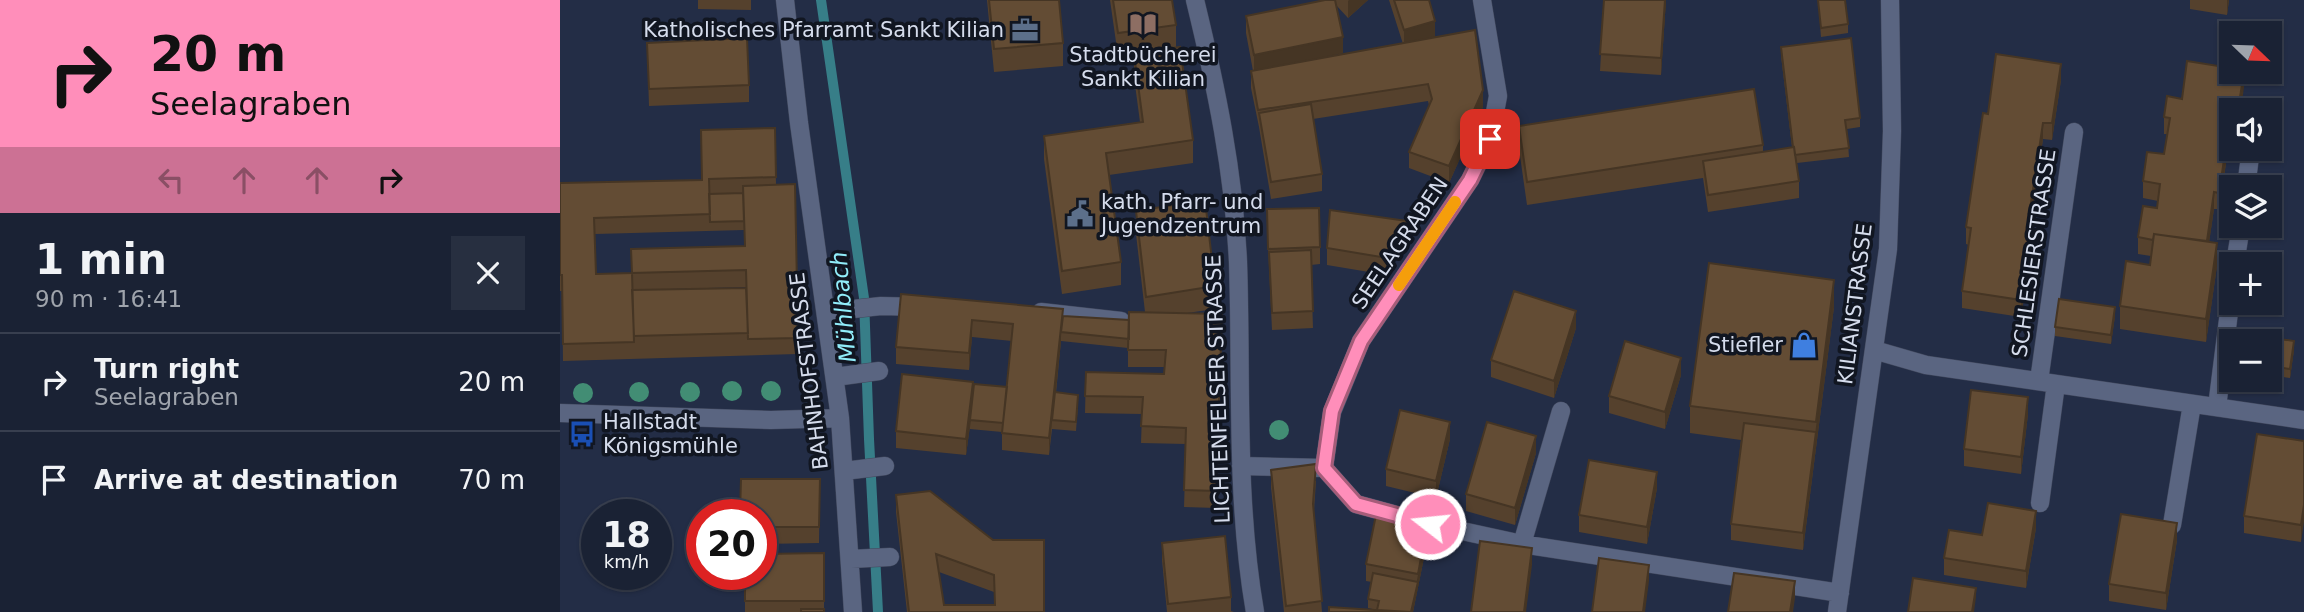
<!DOCTYPE html>
<html lang="en">
<head>
<meta charset="utf-8">
<style>
  :root { --surface:#1a2234; --page:#272f40; --text:#f1f3f6; --muted:#9fa4ac; --line:#383f4f }
  body { margin:0; font-family:"DejaVu Sans",sans-serif; background:var(--page); color:var(--text); height:100vh; display:flex; flex-direction:column; font-size:26px; white-space:nowrap }
  * { box-sizing:border-box; margin:0 }
  p { font-size:23px; color:var(--muted) }
  .icon { flex:none; width:38px; height:38px; fill:none; stroke:currentColor; stroke-width:2; stroke-linecap:round; stroke-linejoin:round }
  .map { position:relative; flex:1; overflow:hidden }
  .sheet { display:flex; flex-direction:column; background:var(--surface); width:560px }
  .sheet>* { flex:none }
  .banner { background:#ff8eba; color:#111; overflow:hidden }
  .needle { width:46px; rotate:113deg }
  .fabs { position:absolute; left:1659px; top:21px; display:grid; gap:14px }
  .fabs a { display:grid; place-items:center; width:63px; height:63px; border-radius:0px; background:var(--surface); box-shadow:0 2px 5px #0004,0 0 0 2px var(--line); font-size:35px }
  .speed { position:absolute; left:21px; top:499px; display:flex; gap:14px; font-size:35px; font-weight:700; text-align:center }
  .speed>* { display:grid; place-content:center; width:91px; height:91px; border-radius:50%; background:var(--surface); box-shadow:0 2px 5px #0004,0 0 0 2px var(--line); line-height:1 }
  .speed small { font-size:18px; font-weight:400 }
  .speed .limit { border:10px solid #d22; background:#fff; color:#111 }
  .pin { position:absolute; display:grid; place-items:center; width:60px; height:60px; color:#fff; margin:-30px; border-radius:14px; box-shadow:0 4px 10px #0006 }
  .me { position:absolute; width:77px; margin:-38px; rotate:286deg; stroke-linejoin:round; filter:drop-shadow(0 0 5px #0008) }
  .turn { display:flex; align-items:center; gap:24px; height:147px; padding:0 35px; font-size:32px }
  .turn .icon { width:91px; height:91px; stroke-width:2.5 }
  .turn b { display:block; font-size:49px; line-height:60px }
  .lanes { display:flex; align-items:center; height:66px; padding:0 35px; background:#0003; justify-content:center; gap:35px; direction:ltr }
  .lanes .off { opacity:.35 }
  .round { display:grid; place-items:center; flex:none; width:74px; height:74px; border-radius:0px; background:var(--page) }
  .overview { display:flex; align-items:center; justify-content:space-between; height:119px; padding:0 35px }
  h1 { font-size:42px; font-weight:800; line-height:52px }
  ul { padding:0; list-style:none }
  li { display:flex; align-items:center; gap:21px; height:98px; padding:0 35px; border-top:2px solid var(--line) }
  li div { flex:1 }
  li b { display:block; font-size:26px }
  li em { font-style:normal }
  main { display:flex; flex:1; min-height:0 }
  .map>svg:first-child { display:block }
</style>
</head>
<body>
<main>
<section class="sheet">
<div class="banner">
<div class="turn"><svg class="icon" aria-label="right" viewBox="0 0 24 24"><path d="M7 20v-9h11M14 6l5 5-5 5"/></svg><div><b>20 m</b>Seelagraben</div></div>
<div class="lanes"><svg class="icon off" aria-label="left" viewBox="0 0 24 24"><path d="M17 20v-9H6M10 6l-5 5 5 5"/></svg><svg class="icon off" aria-label="ahead" viewBox="0 0 24 24"><path d="M12 20V5M6 11l6-6 6 6"/></svg><svg class="icon off" aria-label="ahead" viewBox="0 0 24 24"><path d="M12 20V5M6 11l6-6 6 6"/></svg><svg class="icon" aria-label="right" viewBox="0 0 24 24"><path d="M7 20v-9h11M14 6l5 5-5 5"/></svg></div>
</div>
<div class="overview"><div><h1>1 min</h1><p>90 m · 16:41</p></div><a class="round"><svg class="icon" aria-label="close" viewBox="0 0 24 24"><path d="M6 6l12 12M18 6L6 18"/></svg></a></div>
<ul>
<li><svg class="icon" aria-label="right" viewBox="0 0 24 24"><path d="M7 20v-9h11M14 6l5 5-5 5"/></svg><div><b>Turn right</b><p>Seelagraben</p></div><em>20 m</em></li>
<li><svg class="icon" aria-label="arrive" viewBox="0 0 24 24"><path d="M6 21V4h12l-3 4 3 4H6"/></svg><div><b>Arrive at destination</b></div><em>70 m</em></li>
</ul>
</section>
<div class="map">
<svg width="1744" height="612" viewBox="0 0 1744 612">
  <rect width="100%" height="100%" fill="#232d46"/>
  <g fill="none" stroke-linecap="round" stroke-linejoin="round">
    <path stroke="#377e88" stroke-width="10" d="M 261,0 L 304,298 L 309,439 L 318,612"/>
    <g stroke="#41485d" stroke-width="19">
      <path id="minor" d="M 225,0 L 239,123 L 280,418 L 293,612
        M 635,0 C 656,86 674,173 678,262 C 682,379 675,497 695,612
        M 1686,187 L 1691,149
        M 1675,264 L 1681,226
        M 266,312 L 321,306 L 362,307
        M 481,312 L 561,321
        M 1314,350 L 1366,365 L 1744,420
        M 275,377 L 319,371
        M 1479,381 L 1514,132
        M 1657,407 L 1671,296
        M 0,413 L 211,420 L 280,418
        M 681,466 L 764,468 L 796,504 L 870,524 L 962,544 L 1280,593
        M 764,468 L 772,412 L 801,341 L 910,180 L 930,139 L 938,96 L 922,0
        M 284,471 L 325,466
        M 1480,503 L 1496,384
        M 1612,525 L 1632,404
        M 962,544 L 1001,411
        M 291,559 L 330,557
        M 1277,612 L 1328,249 L 1332,131 L 1330,0"/>
    </g>
    <use href="#minor" stroke="#5a6581" stroke-width="18"/>
  </g>
  <g fill="#428d74">
    <circle cx="172" cy="391" r="10"/>
    <circle cx="211" cy="391" r="10"/>
    <circle cx="79" cy="392" r="10"/>
    <circle cx="130" cy="392" r="10"/>
    <circle cx="23" cy="393" r="10"/>
    <circle cx="719" cy="430" r="10"/>
  </g>
  <path fill="#55412d" fill-rule="evenodd" d="M 138,0 L 191,0 L 191,10 L 138,9 Z
    M 427,0 L 499,0 L 503,43 L 503,66 L 434,72 Z
    M 550,0 L 612,0 L 616,25 L 616,47 L 633,140 L 633,163 L 549,175 L 561,262 L 561,285 L 502,294 L 484,159 L 484,136 L 580,122 L 574,77 L 574,54 L 558,56 Z
    M 765,0 L 808,0 L 788,18 L 776,5 L 783,53 L 727,65 L 843,44 L 829,0 L 869,0 L 875,37 L 923,107 L 889,183 L 849,168 L 849,152 L 869,105 L 868,101 L 753,119 L 762,174 L 762,191 L 711,199 L 699,127 L 691,88 L 691,71 L 693,71 L 686,33 L 686,16 Z
    M 1044,0 L 1106,0 L 1101,75 L 1040,71 Z
    M 1258,0 L 1288,24 L 1288,33 L 1261,37 Z
    M 1630,0 L 1669,0 L 1667,15 L 1630,9 Z
    M 87,43 L 189,85 L 189,102 L 89,106 Z
    M 1221,47 L 1300,118 L 1300,127 L 1287,129 L 1289,157 L 1237,163 L 1239,181 L 1239,198 L 1148,212 L 1143,178 L 967,205 L 959,149 L 959,126 L 1203,145 L 1203,152 L 1232,147 L 1221,56 Z
    M 1501,80 L 1492,140 L 1483,139 L 1469,237 L 1471,254 L 1461,317 L 1402,308 L 1402,291 L 1409,245 L 1406,244 L 1406,227 L 1428,114 Z
    M 1684,87 L 1671,110 L 1671,144 L 1669,144 L 1659,209 L 1654,209 L 1649,242 L 1657,266 L 1646,342 L 1560,329 L 1560,306 L 1590,265 L 1591,256 L 1578,254 L 1578,237 L 1597,208 L 1598,201 L 1583,198 L 1583,181 L 1604,154 L 1607,134 L 1604,134 L 1604,117 L 1622,99 Z
    M 215,128 L 216,185 L 238,338 L 238,354 L 3,361 L 2,291 L 0,291 L 0,183 L 142,180 ZM 184,230 L 185,246 L 71,249 L 71,273 L 36,274 L 35,234 ZM 186,287 L 186,288 L 72,290 Z
    M 576,211 L 655,286 L 655,309 L 627,313 L 662,330 L 656,508 L 624,507 L 626,444 L 581,443 L 582,414 L 525,413 L 526,372 L 604,374 L 605,367 L 568,367 L 568,348 L 501,341 L 496,393 L 518,404 L 516,431 L 492,429 L 489,455 L 442,450 L 442,432 L 410,429 L 410,425 L 406,455 L 336,448 L 336,431 L 413,391 L 447,387 L 452,341 L 412,337 L 409,370 L 336,364 L 336,347 L 341,294 L 503,316 L 569,320 L 585,312 L 576,234 Z
    M 707,226 L 760,247 L 760,264 L 751,265 L 753,328 L 712,330 Z
    M 847,238 L 827,275 L 767,265 L 767,248 Z
    M 1274,307 L 1243,550 L 1171,540 L 1171,524 L 1181,440 L 1130,433 L 1130,406 Z
    M 1555,316 L 1551,344 L 1495,336 L 1495,327 Z
    M 1016,328 L 994,398 L 931,377 L 931,360 Z
    M 1710,341 L 1734,350 L 1730,378 L 1710,375 Z
    M 1121,375 L 1105,429 L 1049,413 L 1049,396 Z
    M 1468,414 L 1461,474 L 1404,466 L 1404,449 Z
    M 890,439 L 876,498 L 826,486 L 826,469 Z
    M 1744,441 L 1741,542 L 1684,533 L 1684,516 Z
    M 976,453 L 955,525 L 906,511 L 906,494 Z
    M 711,470 L 756,481 L 754,511 L 762,612 L 724,612 L 711,487 Z
    M 260,479 L 259,543 L 201,544 L 201,514 Z
    M 1097,488 L 1087,544 L 1019,532 L 1019,515 Z
    M 336,495 L 484,612 L 347,612 L 336,512 ZM 379,572 L 434,592 L 435,605 L 384,605 Z
    M 1476,528 L 1466,588 L 1384,575 L 1384,558 Z
    M 868,538 L 853,612 L 769,612 L 817,610 L 808,608 L 808,599 L 812,582 L 806,581 L 806,564 Z
    M 1617,540 L 1606,610 L 1549,601 L 1549,584 Z
    M 602,543 L 671,597 L 671,611 L 674,612 L 607,612 L 602,560 Z
    M 264,553 L 264,612 L 185,612 L 185,574 Z"/>
  <path fill="#453524" d="M 789,0 L 808,0 L 788,18 L 788,1 Z
    M 1105,0 L 1106,0 L 1101,75 L 1101,58 Z
    M 1667,0 L 1669,0 L 1667,15 Z
    M 875,21 L 875,37 L 844,47 L 844,30 Z
    M 783,37 L 783,53 L 694,72 L 694,55 Z
    M 1501,64 L 1501,80 L 1492,140 L 1492,123 Z
    M 1684,72 L 1684,87 L 1681,110 L 1678,110 Z
    M 923,90 L 923,107 L 889,183 L 889,166 Z
    M 1483,123 L 1483,139 L 1466,253 L 1466,236 Z
    M 1669,127 L 1669,144 L 1659,209 L 1659,193 Z
    M 1654,192 L 1654,209 L 1646,264 L 1646,247 Z
    M 847,221 L 847,238 L 827,275 L 827,258 Z
    M 1471,237 L 1471,254 L 1461,317 L 1461,300 Z
    M 1657,243 L 1657,266 L 1646,342 L 1646,319 Z
    M 1274,280 L 1274,307 L 1243,550 L 1243,533 Z
    M 1555,307 L 1555,316 L 1551,344 L 1551,335 Z
    M 503,309 L 503,325 L 501,332 L 501,341 L 493,420 L 492,420 L 489,455 L 489,438 Z
    M 1016,311 L 1016,328 L 994,398 L 994,381 Z
    M 412,320 L 412,337 L 409,370 L 409,353 Z
    M 1734,341 L 1734,350 L 1730,378 L 1730,369 Z
    M 1121,358 L 1121,375 L 1105,429 L 1105,412 Z
    M 413,382 L 411,420 L 406,455 L 406,439 Z
    M 1468,397 L 1468,414 L 1461,474 L 1461,457 Z
    M 890,422 L 890,439 L 876,498 L 876,481 Z
    M 976,436 L 976,453 L 955,525 L 955,508 Z
    M 1097,472 L 1097,488 L 1087,544 L 1087,527 Z
    M 1744,505 L 1744,522 L 1741,542 L 1741,525 Z
    M 1476,511 L 1476,528 L 1466,588 L 1466,571 Z
    M 868,521 L 868,538 L 853,612 L 851,612 Z
    M 1617,523 L 1617,540 L 1606,610 L 1606,593 Z
    M 972,548 L 972,565 L 966,612 L 964,612 Z
    M 1089,565 L 1089,581 L 1085,612 L 1083,612 Z
    M 1235,581 L 1235,598 L 1233,612 L 1230,612 Z
    M 1416,588 L 1416,597 L 1414,612 L 1412,612 Z"/>
  <path fill="#634c34" stroke="#453524" stroke-width="2" fill-rule="evenodd" d="M 429,0 L 499,0 L 503,43 L 434,49 Z
    M 553,0 L 612,0 L 616,25 L 558,33 Z
    M 765,0 L 775,0 L 783,37 L 694,55 L 686,16 Z
    M 834,0 L 869,0 L 875,21 L 844,30 Z
    M 1044,0 L 1105,0 L 1101,58 L 1040,54 Z
    M 1258,0 L 1285,0 L 1288,24 L 1261,28 Z
    M 915,30 L 923,90 L 889,166 L 849,152 L 872,99 L 868,84 L 698,110 L 691,71 Z
    M 187,38 L 189,85 L 89,89 L 87,43 Z
    M 1291,38 L 1300,118 L 1285,120 L 1289,148 L 1235,155 L 1234,147 L 1233,147 L 1221,47 Z
    M 620,47 L 633,140 L 546,153 L 561,262 L 502,271 L 484,136 L 583,122 L 574,54 Z
    M 1436,54 L 1501,64 L 1492,123 L 1483,123 L 1466,236 L 1471,237 L 1461,300 L 1402,291 L 1411,228 L 1406,227 L 1423,113 L 1428,114 Z
    M 1627,61 L 1671,68 L 1671,72 L 1684,72 L 1678,110 L 1671,110 L 1671,127 L 1669,127 L 1659,193 L 1654,192 L 1647,241 L 1594,234 L 1593,240 L 1578,237 L 1583,206 L 1597,208 L 1600,184 L 1583,181 L 1587,152 L 1604,154 L 1610,118 L 1604,117 L 1607,96 L 1622,99 Z
    M 1194,89 L 1203,145 L 967,182 L 959,126 Z
    M 751,104 L 762,174 L 711,182 L 699,113 Z
    M 215,128 L 216,177 L 149,179 L 150,214 L 34,218 L 36,274 L 72,273 L 71,249 L 185,246 L 183,186 L 235,184 L 238,338 L 188,339 L 186,270 L 72,273 L 74,342 L 3,344 L 2,275 L 0,275 L 0,183 L 142,180 L 141,130 Z
    M 1234,147 L 1239,181 L 1148,195 L 1143,161 Z
    M 183,193 L 184,221 L 150,222 L 149,194 Z
    M 645,200 L 655,286 L 586,297 L 576,211 Z
    M 759,208 L 760,247 L 708,249 L 707,209 Z
    M 770,210 L 847,221 L 827,258 L 767,248 Z
    M 1594,234 L 1657,243 L 1646,319 L 1560,306 L 1566,261 L 1590,265 Z
    M 751,250 L 753,311 L 712,313 L 709,252 Z
    M 1149,263 L 1274,280 L 1256,422 L 1130,406 Z
    M 186,288 L 188,333 L 74,336 L 72,290 Z
    M 954,291 L 1016,311 L 994,381 L 931,360 Z
    M 341,294 L 503,309 L 489,438 L 442,433 L 453,324 L 412,320 L 409,353 L 336,347 Z
    M 1499,299 L 1555,307 L 1551,335 L 1495,327 Z
    M 569,312 L 662,314 L 656,491 L 624,490 L 626,428 L 581,426 L 583,397 L 525,396 L 526,372 L 604,374 L 606,350 L 568,350 Z
    M 503,316 L 569,320 L 569,339 L 501,332 Z
    M 1678,333 L 1734,341 L 1730,369 L 1710,366 L 1710,341 L 1676,341 Z
    M 1065,341 L 1121,358 L 1105,412 L 1049,396 Z
    M 342,374 L 413,382 L 406,439 L 336,431 Z
    M 414,384 L 447,387 L 443,423 L 410,420 Z
    M 1411,390 L 1468,397 L 1461,457 L 1404,449 Z
    M 495,392 L 518,395 L 516,422 L 492,420 Z
    M 840,410 L 890,422 L 876,481 L 826,469 Z
    M 927,422 L 976,436 L 955,508 L 906,494 Z
    M 1184,423 L 1256,432 L 1243,533 L 1171,524 Z
    M 1697,434 L 1744,441 L 1744,505 L 1741,525 L 1684,516 Z
    M 1029,460 L 1097,472 L 1087,527 L 1019,515 Z
    M 756,464 L 753,504 L 762,601 L 726,606 L 711,470 Z
    M 181,479 L 260,479 L 259,527 L 201,527 L 201,514 L 180,514 Z
    M 370,491 L 433,540 L 484,540 L 484,612 L 349,612 L 336,495 ZM 376,554 L 434,575 L 435,605 L 384,605 Z
    M 1428,503 L 1476,511 L 1466,571 L 1384,558 L 1389,530 L 1422,535 Z
    M 817,510 L 868,521 L 858,574 L 806,564 Z
    M 1561,514 L 1617,523 L 1606,593 L 1549,584 Z
    M 665,536 L 671,597 L 608,604 L 602,543 Z
    M 920,541 L 972,548 L 964,612 L 911,612 Z
    M 264,553 L 264,601 L 185,601 L 185,574 L 201,574 L 201,554 Z
    M 1039,558 L 1089,565 L 1083,612 L 1032,612 Z
    M 813,573 L 858,582 L 851,612 L 817,610 L 819,601 L 808,599 Z
    M 1174,573 L 1235,581 L 1230,612 L 1168,612 Z
    M 1353,578 L 1416,588 L 1412,612 L 1348,612 Z
    M 769,607 L 845,612 L 769,612 Z
    M 241,609 L 264,609 L 264,612 L 241,612 Z"/>
  <g fill="none" stroke-linecap="round" stroke-linejoin="round">
    <g stroke="#a65c79" stroke-width="18">
      <path id="route" d="M 870,524 L 796,504 L 764,468 L 772,411 L 801,341 L 910,180 L 930,139"/>
    </g>
    <use href="#route" stroke="#ff8eba" stroke-width="12"/>
    <path stroke="#f59e0b" stroke-width="12" d="M 839,285 L 895,202"/>
  </g>
  <defs>
    <g id="library-bare" transform="scale(2.1)"><path d="M-6-4Q-3-5.5-.7-3.5V5Q-3 3-6 4ZM6-4Q3-5.5 .7-3.5V5Q3 3 6 4Z" fill="#8d6e63" stroke="#111621" stroke-width="2.5" paint-order="stroke"/></g>
    <g id="office-bare" transform="scale(2.1)"><path d="M-6-3h4V-5.5h4V-3h4V5H-6ZM-1-4.5V-3h2v-1.5ZM-6 0V1H6V0Z" fill="#5c6f8a" stroke="#111621" stroke-width="2.5" paint-order="stroke"/></g>
    <g id="civic-bare" transform="scale(2.1)"><path d="M-.6-6.5H3V-4.5H.6V-3L4-1V1h2V6H-6V1h2V-1L-.6-3ZM-1.2 2.5V6h2.4V2.5Z" fill="#5c6f8a" stroke="#111621" stroke-width="2.5" paint-order="stroke"/></g>
    <g id="shop-bare" transform="scale(2.1)"><path d="M-5-2.5h2.3a2.7 3.5 0 0 1 5.4 0H5L5.5 6h-11ZM-1.5-2.5h3a1.5 2.3 0 0 0-3 0Z" fill="#3f7fe0" stroke="#111621" stroke-width="2.5" paint-order="stroke"/></g>
    <g id="bus-bare" transform="scale(2.1)"><path d="M-5-6H5V4H4V6H2V4H-2V6H-4V4H-5ZM-3.5-4V0h7V-4ZM-3.5 1.2v1.5H-2V1.2ZM2 1.2v1.5H3.5V1.2Z" fill="#1a4fb4" stroke="#111621" stroke-width="2.5" paint-order="stroke"/></g>
  </defs>
  <g fill-rule="evenodd">
    <use href="#library-bare" x="583" y="24"/>
    <use href="#office-bare" x="465" y="30"/>
    <use href="#civic-bare" x="520" y="214"/>
    <use href="#shop-bare" x="1244" y="345"/>
    <use href="#bus-bare" x="22" y="434"/>
  </g>
  <g text-anchor="middle" stroke-width="7" stroke-linejoin="round" paint-order="stroke">
    <g font-size="21" fill="#d5dcec" stroke="#111621" text-anchor="end">
      <text x="444" y="37">Katholisches Pfarramt Sankt Kilian</text>
      <text x="583" y="62" text-anchor="middle">Stadtbücherei<tspan x="583" dy="24">Sankt Kilian</tspan></text>
      <text x="541" y="209" text-anchor="start">kath. Pfarr- und<tspan x="541" dy="24">Jugendzentrum</tspan></text>
      <text x="1223" y="352">Stiefler</text>
      <text x="43" y="429" text-anchor="start">Hallstadt<tspan x="43" dy="24">Königsmühle</tspan></text>
    </g>
    <g font-size="21" fill="#d5dcec" stroke="#111621">
      <text transform="translate(840 243) rotate(-56)" y="7">SEELAGRABEN</text>
      <text transform="translate(1474 253) rotate(-82)" y="7">SCHLESIERSTRASSE</text>
      <text transform="translate(1295 304) rotate(-83)" y="7">KILIANSTRASSE</text>
      <text transform="translate(249 371) rotate(-97)" y="7">BAHNHOFSTRASSE</text>
      <text transform="translate(658 389) rotate(-92)" y="7">LICHTENFELSER STRASSE</text>
    </g>
    <g font-size="23" font-style="italic" fill="#91edfa" stroke="#111621">
      <text transform="translate(283 307) rotate(-95)" y="8">Mühlbach</text>
    </g>
  </g>
</svg>
<div class="fabs">
<a><svg class="needle" viewBox="-14 -14 28 28"><path d="M0-13l5 13h-10z" fill="#e53935"/><path d="M0 13l5-13h-10z" fill="#9fa4ac"/></svg></a>
<a><svg class="icon" aria-label="sound" viewBox="0 0 24 24"><path d="M4 9h4l5-4v14l-5-4H4zM17 9q2 3 0 6"/></svg></a>
<a><svg class="icon" aria-label="layers" viewBox="0 0 24 24"><path d="M12 4l9 5-9 5-9-5zM3 14l9 5 9-5"/></svg></a>
<a>+</a>
<a>−</a>
</div>
<div class="speed"><div>18<small>km/h</small></div><div class="limit">20</div></div>
<div class="pin" style="left:930px;top:139px;background:#d93025"><svg class="icon" aria-label="arrive" viewBox="0 0 24 24"><path d="M6 21V4h12l-3 4 3 4H6"/></svg></div>
<svg class="me" style="left:870px;top:524px" viewBox="-20 -20 40 40"><circle r="17" fill="#ff8eba" stroke="#fff" stroke-width="3"/><path d="M0-11L8 9 0 5-8 9z" fill="#fff"/></svg>
</div>
</main>
</body>
</html>
